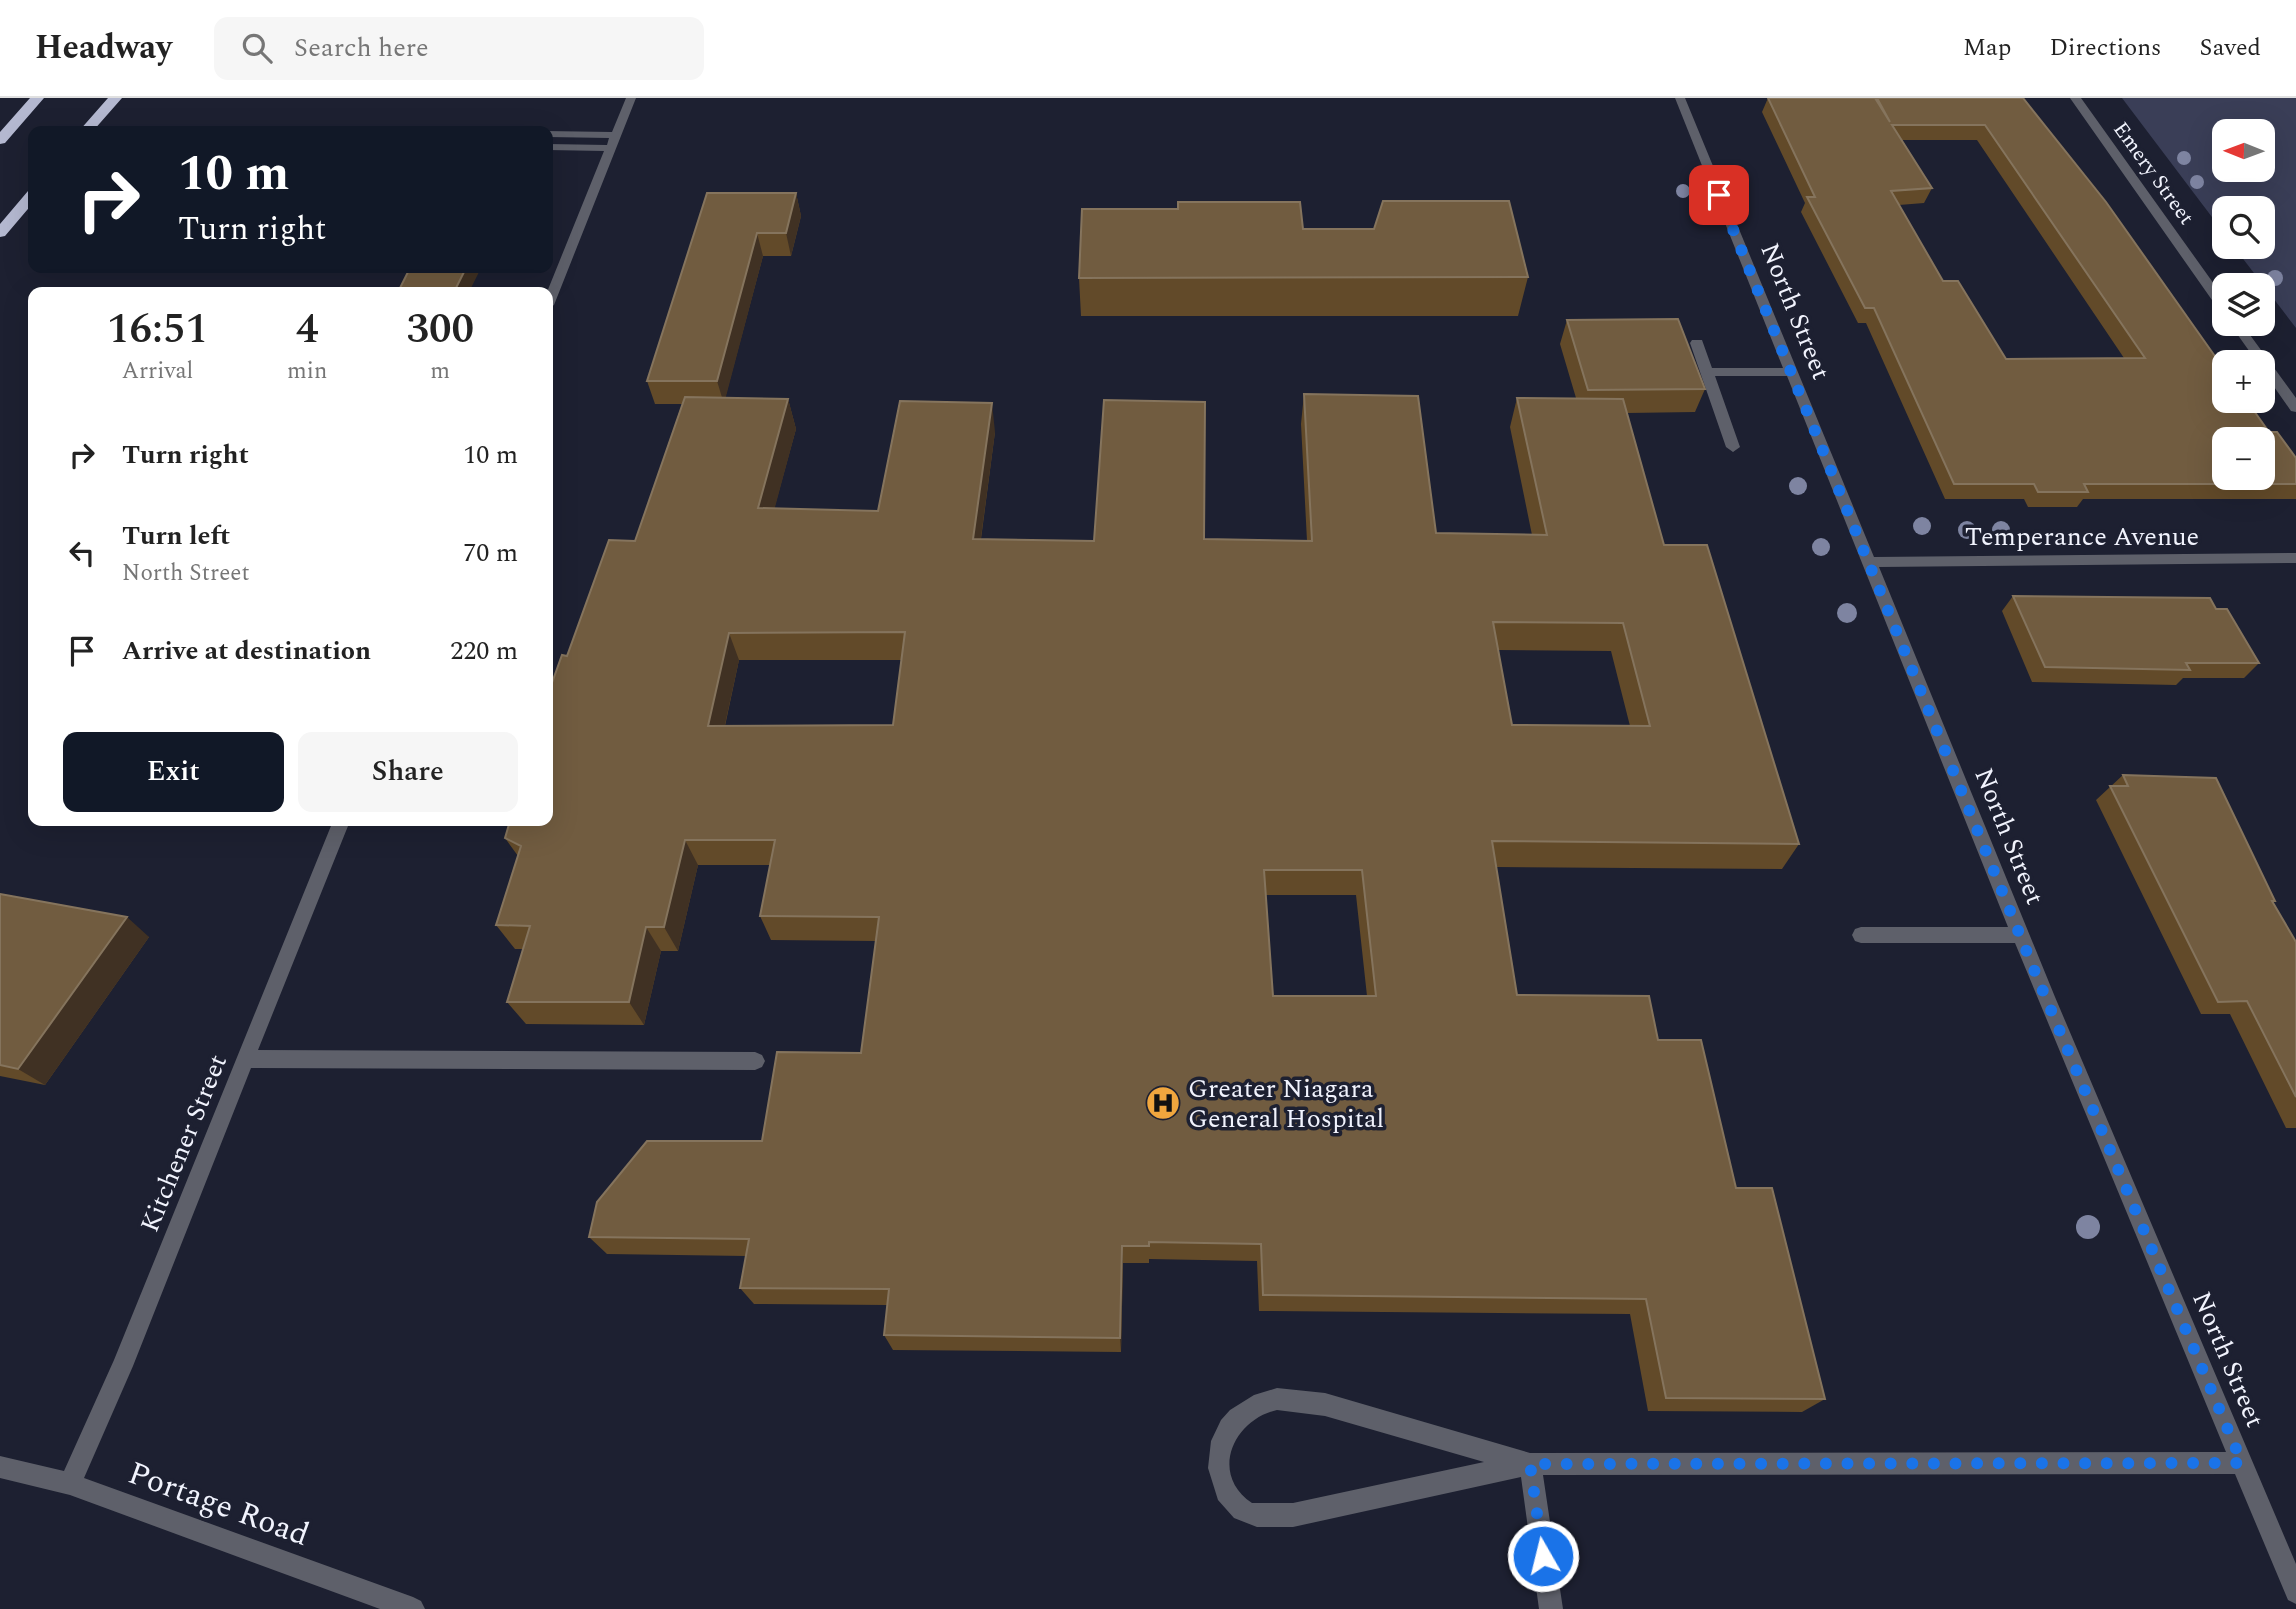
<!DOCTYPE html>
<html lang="en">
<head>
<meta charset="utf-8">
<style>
  :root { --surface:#fff; --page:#f6f6f6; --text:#222; --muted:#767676; --line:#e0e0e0; --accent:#111827 }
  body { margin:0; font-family:Spectral,serif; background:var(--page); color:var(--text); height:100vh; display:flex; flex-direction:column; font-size:26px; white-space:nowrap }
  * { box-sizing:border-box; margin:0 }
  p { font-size:23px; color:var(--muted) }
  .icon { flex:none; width:38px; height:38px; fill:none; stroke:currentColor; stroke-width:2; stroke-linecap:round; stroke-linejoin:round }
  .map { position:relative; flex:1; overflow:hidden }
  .panel { position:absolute; left:28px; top:189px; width:525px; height:539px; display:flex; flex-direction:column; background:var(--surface); border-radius:14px; box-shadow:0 7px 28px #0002 }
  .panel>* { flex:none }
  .guide { position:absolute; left:28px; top:28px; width:525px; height:147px; border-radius:14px; box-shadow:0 7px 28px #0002; background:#111827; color:#fff; overflow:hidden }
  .needle { width:46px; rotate:271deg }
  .buttons { position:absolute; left:2212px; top:21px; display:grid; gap:14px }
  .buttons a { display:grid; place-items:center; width:63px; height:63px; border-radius:14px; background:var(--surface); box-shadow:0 7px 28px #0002; font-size:35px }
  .pin { position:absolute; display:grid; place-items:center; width:60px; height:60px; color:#fff; margin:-30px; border-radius:14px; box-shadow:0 4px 10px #0006 }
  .me { position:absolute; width:77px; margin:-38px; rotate:352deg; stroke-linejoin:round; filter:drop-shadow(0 0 5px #0008) }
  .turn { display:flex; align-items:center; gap:24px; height:147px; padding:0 35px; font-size:32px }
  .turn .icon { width:91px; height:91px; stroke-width:2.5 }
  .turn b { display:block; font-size:49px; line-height:60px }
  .eta { display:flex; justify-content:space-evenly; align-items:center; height:119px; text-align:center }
  .eta b { font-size:42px; font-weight:600; line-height:49px }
  .action { display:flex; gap:14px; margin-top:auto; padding:14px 35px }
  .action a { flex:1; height:80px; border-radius:14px; background:var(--accent); color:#fff; font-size:28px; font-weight:600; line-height:80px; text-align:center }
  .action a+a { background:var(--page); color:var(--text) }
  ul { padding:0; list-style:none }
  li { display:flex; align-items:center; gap:21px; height:98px; padding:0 35px }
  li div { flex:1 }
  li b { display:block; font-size:26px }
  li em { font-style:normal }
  header { display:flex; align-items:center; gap:42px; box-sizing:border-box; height:98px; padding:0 35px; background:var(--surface); border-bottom:2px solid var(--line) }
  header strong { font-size:33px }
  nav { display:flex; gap:38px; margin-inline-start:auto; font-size:24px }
  .search { width:490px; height:63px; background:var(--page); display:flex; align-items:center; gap:18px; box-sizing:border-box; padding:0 24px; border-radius:14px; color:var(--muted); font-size:26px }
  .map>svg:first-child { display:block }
</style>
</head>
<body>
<header>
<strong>Headway</strong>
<div class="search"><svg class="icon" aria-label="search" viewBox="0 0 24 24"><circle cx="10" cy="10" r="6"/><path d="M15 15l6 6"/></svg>Search here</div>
<nav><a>Map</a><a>Directions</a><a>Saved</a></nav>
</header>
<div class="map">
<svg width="2296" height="1511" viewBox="0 0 2296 1511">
  <rect width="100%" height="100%" fill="#1d2031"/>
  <path fill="#3a3e57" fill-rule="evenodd" d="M 2122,0 L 2296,0 L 2296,230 L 2234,149 L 2263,149 L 2263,110 L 2224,110 L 2224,135 ZM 2224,33 L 2263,33 L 2263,72 L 2224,72 Z"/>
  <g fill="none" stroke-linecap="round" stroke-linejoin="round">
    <path fill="#5e606a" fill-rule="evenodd" d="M 626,0 L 636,0 L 554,207 L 548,211 L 547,194 L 604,53 L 548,52 L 548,46 L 607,47 L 609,40 L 548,39 L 545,33 L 612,34 Z
      M 1675,0 L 1685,0 L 1874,459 L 2296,455 L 2296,465 L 1879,469 L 2055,899 L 2296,1466 L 2296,1506 L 2288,1502 L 2235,1376 L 1543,1377 L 1563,1511 L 1539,1511 L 1521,1379 L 1293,1429 L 1257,1429 L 1234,1420 L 1218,1402 L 1208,1370 L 1211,1343 L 1221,1322 L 1230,1312 L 1254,1297 L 1277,1290 L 1325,1295 L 1530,1355 L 2226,1354 L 2015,845 L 1861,845 L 1855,843 L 1852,837 L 1855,831 L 1861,829 L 2008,829 L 1787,278 L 1715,278 L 1740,349 L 1733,354 L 1726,349 L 1690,245 L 1692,242 L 1702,242 L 1712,270 L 1783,270 ZM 1277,1312 L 1325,1318 L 1484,1364 L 1293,1405 L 1252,1405 C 1209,1376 1233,1322 1277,1312 Z
      M 2070,0 L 2081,0 L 2224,200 L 2224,213 L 2219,212 Z
      M 2230,226 L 2242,226 L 2296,300 L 2296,314 L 2291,313 L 2263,273 L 2263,264 L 2257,264 Z
      M 333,723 L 350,723 L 258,952 L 755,954 L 762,957 L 765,963 L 762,969 L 755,972 L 251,970 L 133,1268 L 84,1380 L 413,1499 L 421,1503 L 425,1511 L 380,1511 L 70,1397 L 0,1380 L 0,1358 L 64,1373 L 114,1262 Z"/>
    <path fill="#b4b8d0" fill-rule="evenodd" d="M 30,0 L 44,0 L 5,45 L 0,46 L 0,34 Z
      M 108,0 L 122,0 L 93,33 L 79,33 Z
      M 33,92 L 33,105 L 5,138 L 0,139 L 0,126 L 28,93 Z"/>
  </g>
  <g fill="#7e84a1">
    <circle cx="2184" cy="60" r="7"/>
    <circle cx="2197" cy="84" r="7"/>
    <circle cx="1683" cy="93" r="7"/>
    <circle cx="2275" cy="180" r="8"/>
    <circle cx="1798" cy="388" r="9"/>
    <circle cx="1922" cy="428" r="9"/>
    <circle cx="1967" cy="432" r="9"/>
    <circle cx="2001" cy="432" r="9"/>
    <circle cx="1821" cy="449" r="9"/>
    <circle cx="1847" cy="515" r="10"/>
    <circle cx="2088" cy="1129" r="12"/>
  </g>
  <path fill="#624a29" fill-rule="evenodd" d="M 1768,0 L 2023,0 L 2269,334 L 2296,360 L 2296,401 L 2083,401 L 2077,409 L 2028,409 L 2024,401 L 1945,401 L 1866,225 L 1858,225 L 1801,114 L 1805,105 L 1762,14 ZM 1902,42 L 1977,42 L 2124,260 L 2006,261 L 1943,183 L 1899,107 L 1924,105 L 1932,90 Z
    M 707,95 L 796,95 L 801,118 L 791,158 L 763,158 L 725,300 L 788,301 L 796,331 L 774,411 L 878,413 L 995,334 L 981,441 L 1094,443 L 1204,441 L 1307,443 L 1301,326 L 1304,296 L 1436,435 L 1532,437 L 1510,329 L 1517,300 L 1576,300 L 1560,246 L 1567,222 L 1705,291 L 1695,314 L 1627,315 L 1664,447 L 1799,746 L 1782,771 L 1496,769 L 1517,897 L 1658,942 L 1736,1090 L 1825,1301 L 1802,1314 L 1648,1313 L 1630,1216 L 1259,1213 L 1257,1163 L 1149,1161 L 1149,1165 L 1123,1165 L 1121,1254 L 893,1252 L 884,1237 L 887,1207 L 754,1206 L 740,1190 L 746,1158 L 607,1156 L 589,1139 L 762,1043 L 861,955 L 876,843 L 771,842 L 760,818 L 770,767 L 698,767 L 678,853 L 661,853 L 644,927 L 526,926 L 507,904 L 523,851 L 515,851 L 496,827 L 518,758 L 505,740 L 509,724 L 509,723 L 548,723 L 567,558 L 635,443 L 682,306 L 655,306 L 647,283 ZM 1498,552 L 1611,553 L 1630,628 L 1512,627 ZM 739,562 L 901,562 L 893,627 L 725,628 ZM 1266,797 L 1356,797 L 1367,898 L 1273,898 Z
    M 1303,131 L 1528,179 L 1518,218 L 1081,218 L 1079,180 Z
    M 2013,498 L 2216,511 L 2259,565 L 2244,580 L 2183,580 L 2176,587 L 2032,584 L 2002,513 Z
    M 2123,677 L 2275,803 L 2273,805 L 2296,844 L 2296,1030 L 2286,1030 L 2230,916 L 2201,916 L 2096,702 Z
    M 0,796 L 149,839 L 45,987 L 0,978 Z"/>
  <path fill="#403123" d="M 796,95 L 801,118 L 791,158 L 786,135 Z
    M 757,135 L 763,158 L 724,306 L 717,283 Z
    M 466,170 L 481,170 L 469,194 L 454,194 Z
    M 788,301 L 796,331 L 767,439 L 758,410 Z
    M 992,305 L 995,334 L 977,469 L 973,441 Z
    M 729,535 L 739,562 L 719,654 L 708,628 Z
    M 685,742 L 698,767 L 678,853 L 664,829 Z
    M 127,819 L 149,839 L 45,987 L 18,971 Z
    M 646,829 L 661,853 L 644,927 L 629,904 Z
    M 1122,1148 L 1123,1165 L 1121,1254 L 1120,1240 Z"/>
  <path fill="#715c40" stroke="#85745d" stroke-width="2" fill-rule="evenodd" d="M 1768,0 L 1875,0 L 1890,24 L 1877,0 L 2023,0 L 2106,104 L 2224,271 L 2224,303 L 2247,303 L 2269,334 L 2277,334 L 2296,360 L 2296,386 L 2084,386 L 2088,394 L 2038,394 L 2034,386 L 1954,386 L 1874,210 L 1865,210 L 1807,99 L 1815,99 ZM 1892,27 L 1985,27 L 2145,260 L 2006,261 L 1958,183 L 1943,183 L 1891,93 L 1932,90 ZM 2224,341 L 2263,341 L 2263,380 L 2224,380 Z
    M 707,95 L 796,95 L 786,135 L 757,135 L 717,283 L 647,283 Z
    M 1383,103 L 1509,103 L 1528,179 L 1079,180 L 1082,111 L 1178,111 L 1178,104 L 1300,104 L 1303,131 L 1374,131 Z
    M 410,170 L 466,170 L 454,194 L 398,194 Z
    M 1678,221 L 1705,291 L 1588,292 L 1567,222 Z
    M 1304,296 L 1418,298 L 1436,435 L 1547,437 L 1517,300 L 1623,301 L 1664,447 L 1707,447 L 1799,746 L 1492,743 L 1517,897 L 1649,898 L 1658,942 L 1701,942 L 1736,1090 L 1772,1090 L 1825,1301 L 1666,1300 L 1646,1201 L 1263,1197 L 1261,1146 L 1149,1144 L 1149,1148 L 1122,1148 L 1120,1240 L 884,1237 L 889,1191 L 740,1190 L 749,1141 L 589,1139 L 597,1104 L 647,1043 L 762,1043 L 777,954 L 861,955 L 879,819 L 760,818 L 775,742 L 685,742 L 664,829 L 646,829 L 629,904 L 507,904 L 530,828 L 496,827 L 521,748 L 505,740 L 510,723 L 548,723 L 548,596 L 562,557 L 567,558 L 609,442 L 635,443 L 685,299 L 788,301 L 758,410 L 878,413 L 900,303 L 992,305 L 973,441 L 1094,443 L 1104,302 L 1205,304 L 1204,441 L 1312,443 ZM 1493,524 L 1623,525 L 1650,628 L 1512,627 ZM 905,534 L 893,627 L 708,628 L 729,535 ZM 1264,772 L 1362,772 L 1376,898 L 1273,898 Z
    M 2013,498 L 2210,500 L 2216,511 L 2227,511 L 2259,565 L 2186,565 L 2190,572 L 2045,569 Z
    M 2123,677 L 2216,680 L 2275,803 L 2272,803 L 2296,844 L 2296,999 L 2247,903 L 2218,904 L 2110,688 L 2128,688 Z
    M 0,796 L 127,819 L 18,971 L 0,967 Z"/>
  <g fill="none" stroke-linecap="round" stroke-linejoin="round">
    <path stroke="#1a73e8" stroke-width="12" stroke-dasharray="0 21.6" d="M 1543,1458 L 1530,1366 L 2242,1365 L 2037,879 L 1719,97"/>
  </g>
  <defs>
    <g id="hospital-disc" transform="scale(1.75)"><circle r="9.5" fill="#f0a63e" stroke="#1d2031"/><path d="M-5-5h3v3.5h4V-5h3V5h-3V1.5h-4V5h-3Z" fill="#111"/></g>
  </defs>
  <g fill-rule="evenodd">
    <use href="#hospital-disc" x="1163" y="1005"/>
  </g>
  <g text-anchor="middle" stroke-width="7" stroke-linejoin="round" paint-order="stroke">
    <g font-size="21" fill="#f1f3fd" stroke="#1d2031">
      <text transform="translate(2154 75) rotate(54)" y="7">Emery Street</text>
    </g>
    <g font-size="26" fill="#f1f3fd" stroke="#1d2031">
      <text transform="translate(1796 213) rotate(68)" y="9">North Street</text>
      <text x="2082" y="447">Temperance Avenue</text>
      <text transform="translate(2010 738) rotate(68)" y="9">North Street</text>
      <text transform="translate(183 1045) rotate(-68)" y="9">Kitchener Street</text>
      <text transform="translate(2229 1261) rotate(67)" y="9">North Street</text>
    </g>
    <g font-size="26" fill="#f1f3fd" stroke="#1d2031" text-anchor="start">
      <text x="1188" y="999">Greater Niagara<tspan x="1188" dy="30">General Hospital</tspan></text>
    </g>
    <g font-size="32" fill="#f1f3fd" stroke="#1d2031">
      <text transform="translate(219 1405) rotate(20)" y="11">Portage Road</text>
    </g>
  </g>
</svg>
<div class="buttons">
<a><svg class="needle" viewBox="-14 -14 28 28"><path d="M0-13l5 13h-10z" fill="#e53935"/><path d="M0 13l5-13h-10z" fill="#767676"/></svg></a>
<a><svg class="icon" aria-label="search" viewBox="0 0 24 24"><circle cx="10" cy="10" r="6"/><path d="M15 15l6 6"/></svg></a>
<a><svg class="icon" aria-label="layers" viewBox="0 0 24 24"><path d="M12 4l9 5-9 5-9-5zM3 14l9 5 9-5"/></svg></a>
<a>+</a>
<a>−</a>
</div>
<div class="pin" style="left:1719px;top:97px;background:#d93025"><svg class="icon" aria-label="arrive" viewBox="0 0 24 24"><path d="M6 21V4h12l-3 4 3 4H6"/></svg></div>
<svg class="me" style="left:1543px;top:1458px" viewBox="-20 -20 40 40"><circle r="17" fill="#1a73e8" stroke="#fff" stroke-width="3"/><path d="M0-11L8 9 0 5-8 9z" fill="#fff"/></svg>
<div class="guide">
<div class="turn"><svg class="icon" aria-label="right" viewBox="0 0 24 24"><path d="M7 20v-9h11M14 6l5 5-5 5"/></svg><div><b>10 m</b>Turn right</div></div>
</div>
<section class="panel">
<div class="eta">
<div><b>16:51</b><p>Arrival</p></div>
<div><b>4</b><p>min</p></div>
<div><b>300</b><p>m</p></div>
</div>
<ul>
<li><svg class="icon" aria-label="right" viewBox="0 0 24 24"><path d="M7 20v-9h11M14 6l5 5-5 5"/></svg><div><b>Turn right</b></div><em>10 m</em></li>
<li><svg class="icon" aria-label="left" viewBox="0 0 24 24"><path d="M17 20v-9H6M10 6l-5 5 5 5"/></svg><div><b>Turn left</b><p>North Street</p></div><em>70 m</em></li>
<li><svg class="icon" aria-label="arrive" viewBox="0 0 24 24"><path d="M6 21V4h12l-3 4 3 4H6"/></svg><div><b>Arrive at destination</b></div><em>220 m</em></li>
</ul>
<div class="action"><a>Exit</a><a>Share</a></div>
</section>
</div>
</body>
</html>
